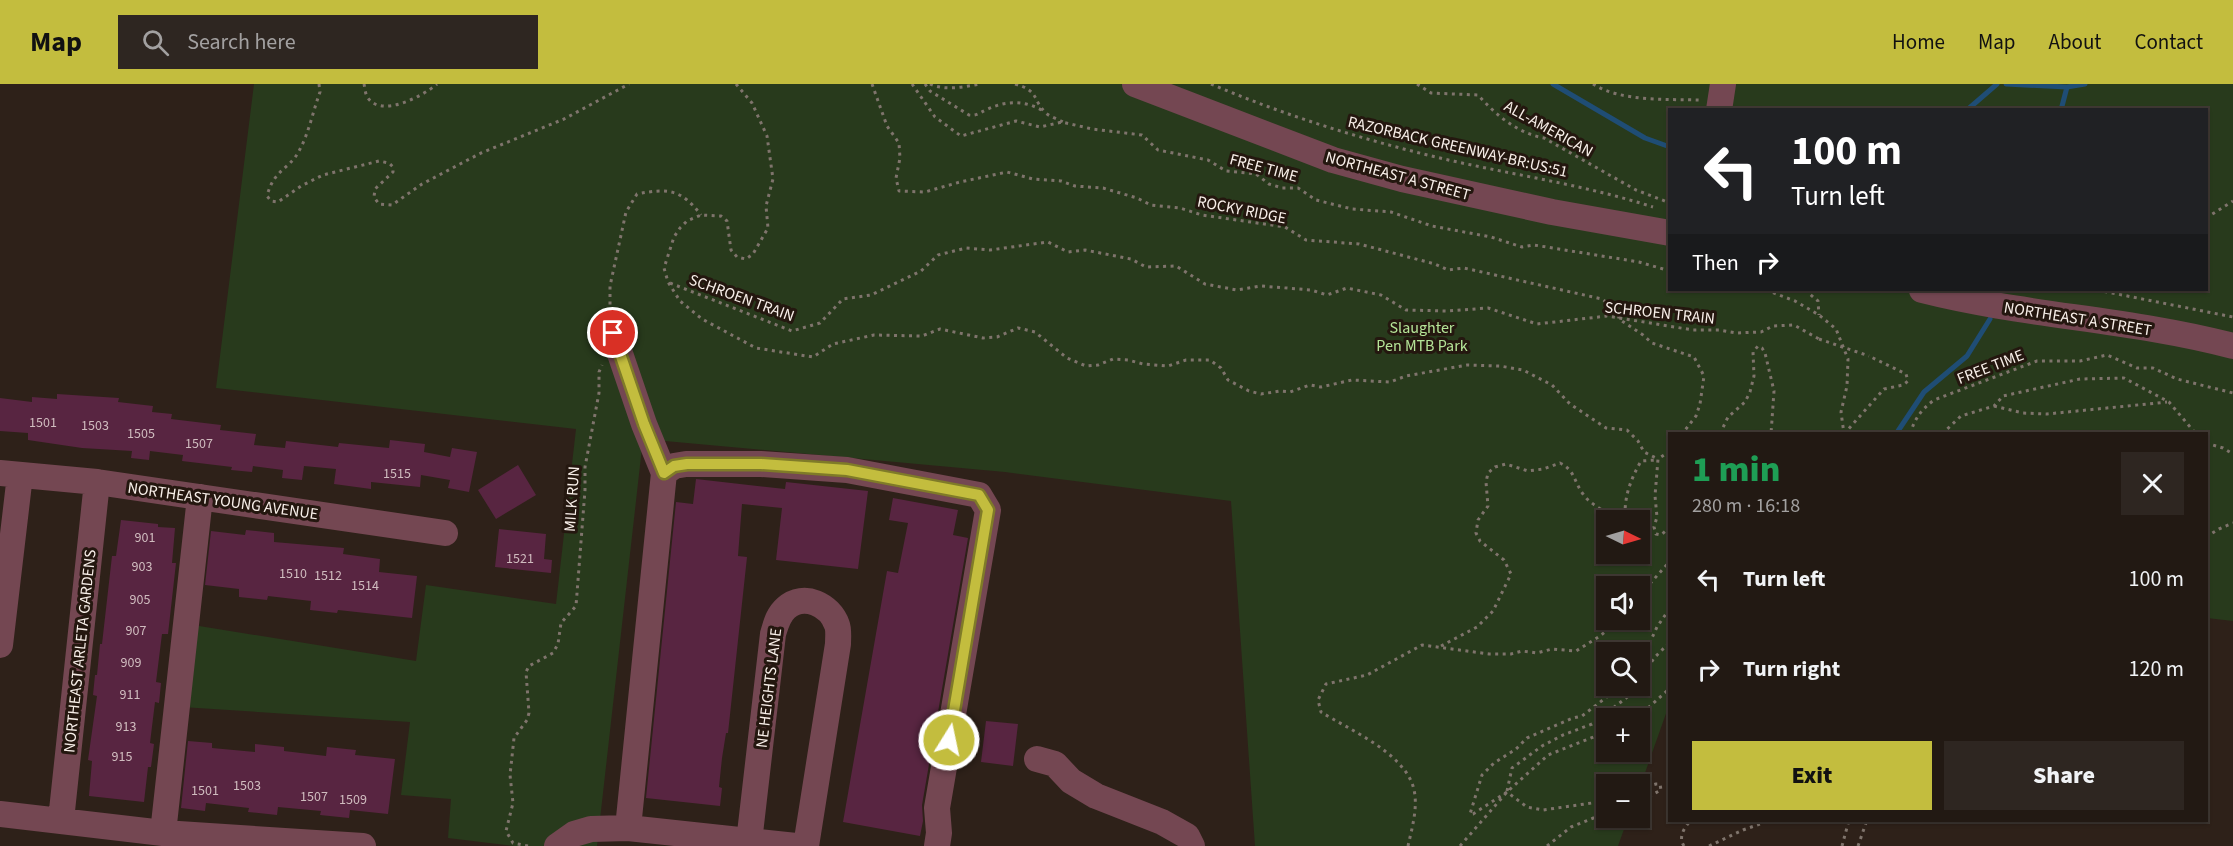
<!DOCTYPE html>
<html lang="en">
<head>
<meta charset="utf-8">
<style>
  :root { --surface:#221913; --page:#2e2621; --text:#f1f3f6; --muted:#a2a0a0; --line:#3f3833; --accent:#c3bd3e }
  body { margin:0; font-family:"Source Sans 3",sans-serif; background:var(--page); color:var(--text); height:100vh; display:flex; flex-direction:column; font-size:22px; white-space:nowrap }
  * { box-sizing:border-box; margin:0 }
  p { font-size:20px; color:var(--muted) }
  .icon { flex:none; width:33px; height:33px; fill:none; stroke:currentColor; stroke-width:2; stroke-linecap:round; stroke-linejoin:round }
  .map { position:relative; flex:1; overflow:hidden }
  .side { position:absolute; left:1668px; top:348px; width:540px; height:390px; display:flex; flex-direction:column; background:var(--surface); border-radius:0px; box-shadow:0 2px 4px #0004,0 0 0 2px var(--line) }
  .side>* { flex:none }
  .top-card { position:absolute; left:1668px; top:24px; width:540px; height:183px; border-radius:0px; box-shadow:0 2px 4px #0004,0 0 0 2px var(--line); background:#202124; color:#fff; overflow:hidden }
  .needle { width:39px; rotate:95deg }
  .tools { position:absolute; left:1596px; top:426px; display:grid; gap:12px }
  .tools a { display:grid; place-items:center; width:54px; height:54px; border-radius:0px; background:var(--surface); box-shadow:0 2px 4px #0004,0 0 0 2px var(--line); font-size:30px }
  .pin { position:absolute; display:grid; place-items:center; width:51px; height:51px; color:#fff; margin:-26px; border:3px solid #fff; border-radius:50%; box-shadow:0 2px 6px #0007 }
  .me { position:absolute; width:66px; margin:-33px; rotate:10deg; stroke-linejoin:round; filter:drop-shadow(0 0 4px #0008) }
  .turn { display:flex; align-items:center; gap:21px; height:126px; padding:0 24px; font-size:27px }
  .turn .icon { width:78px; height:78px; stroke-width:2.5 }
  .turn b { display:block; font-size:42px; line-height:51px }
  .then { display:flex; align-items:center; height:57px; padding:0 24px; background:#0003; gap:12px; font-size:22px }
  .round { display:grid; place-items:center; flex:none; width:63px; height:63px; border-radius:0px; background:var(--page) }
  .head { display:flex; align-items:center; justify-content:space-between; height:102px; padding:0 24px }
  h1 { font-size:36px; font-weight:800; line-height:45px; color:#1e9e55 }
  .primary-button { display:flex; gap:12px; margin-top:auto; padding:12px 24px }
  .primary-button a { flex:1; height:69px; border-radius:0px; background:var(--accent); color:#111; font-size:24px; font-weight:800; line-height:69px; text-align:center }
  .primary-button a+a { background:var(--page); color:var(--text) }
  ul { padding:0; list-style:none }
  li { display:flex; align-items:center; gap:18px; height:90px; padding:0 24px }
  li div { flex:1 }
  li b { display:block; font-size:22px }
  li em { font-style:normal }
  header { display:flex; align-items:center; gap:36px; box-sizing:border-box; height:84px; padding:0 30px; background:var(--accent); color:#111 }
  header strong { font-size:28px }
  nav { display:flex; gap:33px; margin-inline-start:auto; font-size:21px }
  .search { width:420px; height:54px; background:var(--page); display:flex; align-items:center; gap:15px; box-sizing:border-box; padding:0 21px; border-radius:0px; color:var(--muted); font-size:22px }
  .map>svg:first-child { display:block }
</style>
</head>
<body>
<header>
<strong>Map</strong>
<div class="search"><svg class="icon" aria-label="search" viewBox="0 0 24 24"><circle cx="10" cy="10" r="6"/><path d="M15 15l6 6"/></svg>Search here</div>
<nav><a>Home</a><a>Map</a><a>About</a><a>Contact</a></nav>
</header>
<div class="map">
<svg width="2233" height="762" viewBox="0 0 2233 762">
  <rect width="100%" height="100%" fill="#2e2119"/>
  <path fill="#283a1c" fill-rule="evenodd" d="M 254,0 L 2233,0 L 2233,537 L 2207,534 L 2206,350 L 1670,350 L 1669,621 L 1640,703 L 1640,700 L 1606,700 L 1606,734 L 1628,734 L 1618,762 L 1255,762 L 1231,417 L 1005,388 L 643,355 L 597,762 L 514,762 L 448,754 L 451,715 L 401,711 L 410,638 L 182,623 L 193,541 L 416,577 L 426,501 L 556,520 L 576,345 L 216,304 ZM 1670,26 L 2206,26 L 2206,206 L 1670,206 ZM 1606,436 L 1640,436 L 1640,470 L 1606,470 ZM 1606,502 L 1640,502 L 1640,536 L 1606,536 ZM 1606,568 L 1640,568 L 1640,602 L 1606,602 ZM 1606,634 L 1640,634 L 1640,668 L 1606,668 Z"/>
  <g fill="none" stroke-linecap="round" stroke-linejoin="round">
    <path stroke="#1f4d75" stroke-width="5" d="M 1553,0 L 1645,54 L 1670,63
      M 2006,0 L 2067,3 L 2085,0
      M 1967,26 L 1997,0
      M 2061,26 L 2067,3
      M 1896,350 L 1924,308 L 1967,272 L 1990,235"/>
  </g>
  <path fill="#582541" d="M 57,310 L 119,314 L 118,318 L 153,322 L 152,328 L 172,330 L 171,335 L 221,341 L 220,346 L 256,350 L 254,361 L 285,364 L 286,357 L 338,363 L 339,359 L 389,364 L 390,356 L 425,360 L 424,368 L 450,373 L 452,364 L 477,368 L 469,408 L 448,404 L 450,396 L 421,391 L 420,403 L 371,398 L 371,405 L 334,400 L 336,385 L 304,382 L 302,396 L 282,394 L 283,386 L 253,382 L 252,388 L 231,386 L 232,383 L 182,377 L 183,371 L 150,367 L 149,376 L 131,374 L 132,367 L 82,364 L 28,356 L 28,349 L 0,347 L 0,314 L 32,318 L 32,313 L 57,315 Z
    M 518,381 L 536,411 L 496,435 L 478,406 Z
    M 696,395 L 785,405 L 786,398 L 868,407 L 858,485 L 776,476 L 782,424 L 742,420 L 738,472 L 747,473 L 728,649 L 726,649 L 722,674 L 719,703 L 722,704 L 720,722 L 646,714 L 676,418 L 693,420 Z
    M 893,414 L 958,426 L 953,451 L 968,454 L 922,721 L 923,737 L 920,752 L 843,738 L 887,487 L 898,489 L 908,439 L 889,436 Z
    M 121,436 L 158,440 L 158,443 L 175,444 L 172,479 L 176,479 L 168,550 L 162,550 L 156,598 L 161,599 L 159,619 L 155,618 L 150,659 L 154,660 L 151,683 L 148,683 L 144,718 L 89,712 L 92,677 L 88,676 L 97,612 L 93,611 L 95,591 L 97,591 L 100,560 L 102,560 L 112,472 L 116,472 Z
    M 499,445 L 546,450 L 544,475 L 552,476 L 551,489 L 495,483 Z
    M 246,446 L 274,449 L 274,458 L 344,464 L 343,470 L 380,475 L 379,488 L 417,492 L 412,534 L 338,526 L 337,529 L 310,526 L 311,517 L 268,512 L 267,516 L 239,513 L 239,505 L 205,501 L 211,447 L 245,451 Z
    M 986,637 L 1018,640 L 1013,682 L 981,678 Z
    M 188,657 L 212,659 L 212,664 L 255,668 L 255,660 L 284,663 L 284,667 L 326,672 L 327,663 L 356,666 L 355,671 L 395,675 L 388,730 L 350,726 L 349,734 L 320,731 L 321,727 L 278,723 L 277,731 L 248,728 L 249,724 L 206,719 L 205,727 L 181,724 Z"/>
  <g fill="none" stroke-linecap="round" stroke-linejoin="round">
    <path stroke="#7f746c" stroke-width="3" stroke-dasharray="3 4.5" stroke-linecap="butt" d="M 319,0 L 320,8 C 313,27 309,49 299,67 C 289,86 274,85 267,112 L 271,117 L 278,118 L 301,102 L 323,91 L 379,77 L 389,79 L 393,83 L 393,88 L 375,105 L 374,113 L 379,120 L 392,121 L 422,100 L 481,69 L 564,35 L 629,0
      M 364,0 C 365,4 365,10 368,14 C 382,34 423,12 437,0
      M 736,0 L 752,19 L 767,52 L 773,95 L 766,122 L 768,144 L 753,170 L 746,175 L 737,173 L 731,166 L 727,137 L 721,132 L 701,131 L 687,137 L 680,144 L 674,153 L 664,184 L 668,198 L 680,217 L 702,235 L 756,264 L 813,273 L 833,260 L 874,251 L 922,252 L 940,245 L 983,254 L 997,253 L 1018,244 L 1035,248 L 1067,274 L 1086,282 L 1098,281 L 1113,275 L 1128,276 L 1143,280 L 1168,282 L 1186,276 L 1210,276 L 1221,284 L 1228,296 L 1249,307 L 1261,310 L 1280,307 L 1290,308 L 1310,301 L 1321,303 L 1352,296 L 1390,298 L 1406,292 L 1467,281 L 1500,282 L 1523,286 L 1552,301 L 1570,320 L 1606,344 L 1627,346 L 1638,357 L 1644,368 L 1658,375
      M 872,0 L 887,42 L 899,59 L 900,74 L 896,94 L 899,107 L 925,108 L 960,98 L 1007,88 L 1033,95 L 1061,97 L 1075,102 L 1103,104 L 1137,114 L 1151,121 L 1180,124 L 1202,131 L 1285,143 L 1306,156 L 1359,160 L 1435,180 L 1448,186 L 1464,184 L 1602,215 L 1618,227 L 1619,235 L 1643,251 L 1652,259 L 1694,273 L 1704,292 L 1700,320 L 1696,332 L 1682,350
      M 912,0 L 935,33 L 961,52 L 1016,37 L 1040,43 L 1062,38 L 1092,45 L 1142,51 L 1158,66 L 1208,76 L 1226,87 L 1256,90 L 1269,100 L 1282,104 L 1298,104 L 1316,116 L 1352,125 L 1391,128 L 1432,142 L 1491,153 L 1522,163 L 1534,161 L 1639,178 L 1670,187
      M 925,0 L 930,7 L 969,31 C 977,32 979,29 986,26 C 1006,16 1026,16 1045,28
      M 930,0 C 945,7 964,3 980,0
      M 1015,0 C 1040,7 1032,16 1046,29 C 1050,33 1058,35 1063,38
      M 1211,0 C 1286,32 1364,56 1444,75 C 1514,91 1585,101 1653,123
      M 1417,0 L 1431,9 L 1478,11 C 1496,31 1517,49 1544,54 L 1636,106 L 1670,119
      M 1593,0 C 1621,18 1668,15 1700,16
      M 2206,134 L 2233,117
      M 670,199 L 792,247 L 820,239 L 843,215 L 871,211 L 921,187 L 938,171 L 966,164 L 990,166 L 1048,158 L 1068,168 L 1085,166 L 1131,175 L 1146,183 L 1176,182 L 1205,200 L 1237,206 L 1261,202 L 1311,206 L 1327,211 L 1347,204 L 1381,211 L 1406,226 L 1447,227 L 1488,224 L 1537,240 L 1607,232 L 1693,246 L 1719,246 L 1736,249 L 1761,248 L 1773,242 L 1794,241 L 1819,255
      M 1766,206 L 1795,217 L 1819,231 L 1836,245 L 1848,275 L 1847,302 L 1841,328 L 1844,350
      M 1805,206 L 1818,217 L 1819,231
      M 2097,206 L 2233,233
      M 610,228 L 610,202 L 626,128 L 637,110 C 668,104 681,105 701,131
      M 1994,322 L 2023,329 L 2047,330 L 2167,318
      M 1720,350 L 1728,333 L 1745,318 L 1750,308 L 1754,292 L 1753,268 L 1758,262 L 1762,264 L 1765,269 L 1774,307 L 1771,350
      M 1844,350 L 1884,305 L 1903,301 L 1908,297 L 1906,290 L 1869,272
      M 1910,350 C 1915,334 1921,326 1934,316 L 2037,277 L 2080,277 L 2107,271 L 2137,284 L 2153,284 L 2177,295 L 2233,309
      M 1942,350 L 1961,332 L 1994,322 L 2003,312 L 2080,295 L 2124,294 L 2169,318 L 2196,350
      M 2206,359 L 2223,364 L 2233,370
      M 1670,367 L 1658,375 L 1655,412 L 1657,433 L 1654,443 L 1656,450 L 1661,451 L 1668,445 L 1670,438
      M 1618,436 L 1625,430 C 1625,410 1631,395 1641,377 L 1656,376
      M 2206,453 L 2219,445 L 2233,439
      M 1640,511 L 1670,477
      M 1441,562 L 1477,543 L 1493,527 L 1511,490 L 1504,476 L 1480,457 L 1476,449 L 1478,436 L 1488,422 L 1486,398 L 1488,389 L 1495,383 L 1506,380 L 1528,387 L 1543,385 L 1560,379 C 1575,386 1574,398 1583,410 C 1591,422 1604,424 1612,436
      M 1640,580 L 1657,543 L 1670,524
      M 1640,597 L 1654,574 L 1670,558
      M 1637,634 L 1670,604
      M 1640,705 L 1656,700 L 1660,700 L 1661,706 L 1640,717
      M 1507,707 L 1512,684 L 1542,662 L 1563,651 L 1592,640 L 1630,611 L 1637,602
      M 1606,717 L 1543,726 L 1527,723 L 1507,708 L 1473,730 L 1470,730 L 1482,691 L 1494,679 L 1516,665 L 1527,654 L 1573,634 L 1582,632 L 1621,602
      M 528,762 L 513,759 L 506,747 L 513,719 L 510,691 L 514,654 L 527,636 L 529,629 L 526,588 L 529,582 L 553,569 L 558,560 L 561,539 L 576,522 L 585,406 L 585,383 L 599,309 L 599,288 L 602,281
      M 1408,762 C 1412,744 1419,721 1413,702 C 1402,668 1350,646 1321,628 L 1318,616 L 1326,600 L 1367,591 L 1422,561 L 1489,570 L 1511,570 L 1522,567 L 1537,569 L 1552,565 L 1576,567 L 1600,552 L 1619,536
      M 1460,762 L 1507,708 L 1548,671 L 1606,648
      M 1547,762 L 1571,743 L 1606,729
      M 1684,762 C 1678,753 1684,744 1691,736
      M 1709,762 L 1743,746 L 1771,736
      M 1842,762 L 1849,736
      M 1858,762 L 1867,736"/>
    <path stroke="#744752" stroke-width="26" d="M 1135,0 L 1333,76 L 1402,95 L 1552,128 L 1670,149
      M 1719,26 L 1723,0
      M 1922,206 C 2024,232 2131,235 2233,262
      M 613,249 L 644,340 L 664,389
      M 0,389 L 97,398 L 445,449
      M 0,561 L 20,391
      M 1037,675 L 1055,680 L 1071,697 L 1096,712 L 1162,738 L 1187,752 L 1192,762
      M 0,730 L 163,749 L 363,762
      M 61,736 L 97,398
      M 628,744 L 664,389 L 674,382 L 686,380 L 761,380 L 847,386 L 979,411 L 988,426 L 937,724 L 939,749 L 937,762
      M 163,749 L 200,413
      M 749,758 L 773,550 C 776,540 778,531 786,524 C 804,508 830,521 837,541 C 839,546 838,554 838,560 L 806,762
      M 557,762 L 574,750 L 591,745 L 628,744 L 796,762"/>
    <path stroke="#7f746c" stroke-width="3" stroke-dasharray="3 4.5" stroke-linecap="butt" d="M 1819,255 L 1869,272"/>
  </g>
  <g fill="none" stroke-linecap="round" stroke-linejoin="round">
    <g stroke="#7f7b28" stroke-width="15">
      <path id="route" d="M 613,249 L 644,340 L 664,389 L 674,382 L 687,380 L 761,380 L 847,386 L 979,411 L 988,426 L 949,656"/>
    </g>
    <use href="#route" stroke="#c3bd3e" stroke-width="10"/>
  </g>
  <g text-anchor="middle" stroke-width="6" stroke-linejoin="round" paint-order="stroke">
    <g font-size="14" fill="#d0bcbf">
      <text x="43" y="343">1501</text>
      <text x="95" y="346">1503</text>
      <text x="141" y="354">1505</text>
      <text x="199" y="364">1507</text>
      <text x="397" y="394">1515</text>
      <text x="145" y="458">901</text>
      <text x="520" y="479">1521</text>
      <text x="142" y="487">903</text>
      <text x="293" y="494">1510</text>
      <text x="328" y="496">1512</text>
      <text x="365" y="506">1514</text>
      <text x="140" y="520">905</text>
      <text x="136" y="551">907</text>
      <text x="131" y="583">909</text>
      <text x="130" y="615">911</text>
      <text x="126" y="647">913</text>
      <text x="122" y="677">915</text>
      <text x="247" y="706">1503</text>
      <text x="205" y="711">1501</text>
      <text x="314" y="717">1507</text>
      <text x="353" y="720">1509</text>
    </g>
    <g font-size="16" fill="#f8efe9" stroke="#24170f">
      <text transform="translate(1549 44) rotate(29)" y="6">ALL-AMERICAN</text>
      <text transform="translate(1458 62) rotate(13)" y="6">RAZORBACK GREENWAY-BR:US:51</text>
      <text transform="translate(1264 83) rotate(15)" y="6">FREE TIME</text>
      <text transform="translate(1398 91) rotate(15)" y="6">NORTHEAST A STREET</text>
      <text transform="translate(1242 125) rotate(11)" y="6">ROCKY RIDGE</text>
      <text transform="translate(742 213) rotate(20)" y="6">SCHROEN TRAIN</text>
      <text transform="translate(1660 228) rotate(6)" y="6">SCHROEN TRAIN</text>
      <text transform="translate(2078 234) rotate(9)" y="6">NORTHEAST A STREET</text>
      <text transform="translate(1990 282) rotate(-21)" y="6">FREE TIME</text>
      <text transform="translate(571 415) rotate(-86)" y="6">MILK RUN</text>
      <text transform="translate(223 416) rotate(8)" y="6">NORTHEAST YOUNG AVENUE</text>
      <text transform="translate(79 567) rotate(-84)" y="6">NORTHEAST ARLETA GARDENS</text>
      <text transform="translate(768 604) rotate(-83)" y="6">NE HEIGHTS LANE</text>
    </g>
    <g font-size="16" fill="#b5e598" stroke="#24170f">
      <text x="1422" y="249">Slaughter<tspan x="1422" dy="18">Pen MTB Park</tspan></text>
    </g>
  </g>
</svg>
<div class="tools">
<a><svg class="needle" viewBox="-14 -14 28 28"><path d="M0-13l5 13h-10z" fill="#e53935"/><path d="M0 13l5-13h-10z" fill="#a2a0a0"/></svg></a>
<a><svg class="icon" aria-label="sound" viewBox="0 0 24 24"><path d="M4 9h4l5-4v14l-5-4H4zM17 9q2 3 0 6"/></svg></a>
<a><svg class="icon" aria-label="search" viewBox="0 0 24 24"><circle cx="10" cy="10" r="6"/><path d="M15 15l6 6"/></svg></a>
<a>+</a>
<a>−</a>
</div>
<div class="pin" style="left:613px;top:249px;background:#d93025"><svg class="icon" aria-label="arrive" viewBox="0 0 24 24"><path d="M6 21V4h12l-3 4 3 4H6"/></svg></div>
<svg class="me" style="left:949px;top:656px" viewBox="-20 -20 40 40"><circle r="17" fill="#c3bd3e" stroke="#fff" stroke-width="3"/><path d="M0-11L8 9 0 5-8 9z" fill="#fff"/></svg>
<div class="top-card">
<div class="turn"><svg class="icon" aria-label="left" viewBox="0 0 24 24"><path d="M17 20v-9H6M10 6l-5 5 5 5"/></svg><div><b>100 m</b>Turn left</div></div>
<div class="then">Then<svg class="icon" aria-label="right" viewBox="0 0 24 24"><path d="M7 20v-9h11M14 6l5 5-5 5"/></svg></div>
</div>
<section class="side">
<div class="head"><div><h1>1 min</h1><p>280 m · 16:18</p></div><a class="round"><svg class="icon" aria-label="close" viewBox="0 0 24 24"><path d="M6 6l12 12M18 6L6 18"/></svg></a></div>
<ul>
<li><svg class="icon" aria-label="left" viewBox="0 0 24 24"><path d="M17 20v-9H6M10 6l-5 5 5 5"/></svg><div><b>Turn left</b></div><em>100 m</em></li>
<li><svg class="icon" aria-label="right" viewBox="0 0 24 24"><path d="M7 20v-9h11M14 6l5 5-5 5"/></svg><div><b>Turn right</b></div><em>120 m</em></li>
</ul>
<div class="primary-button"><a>Exit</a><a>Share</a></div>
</section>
</div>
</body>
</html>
